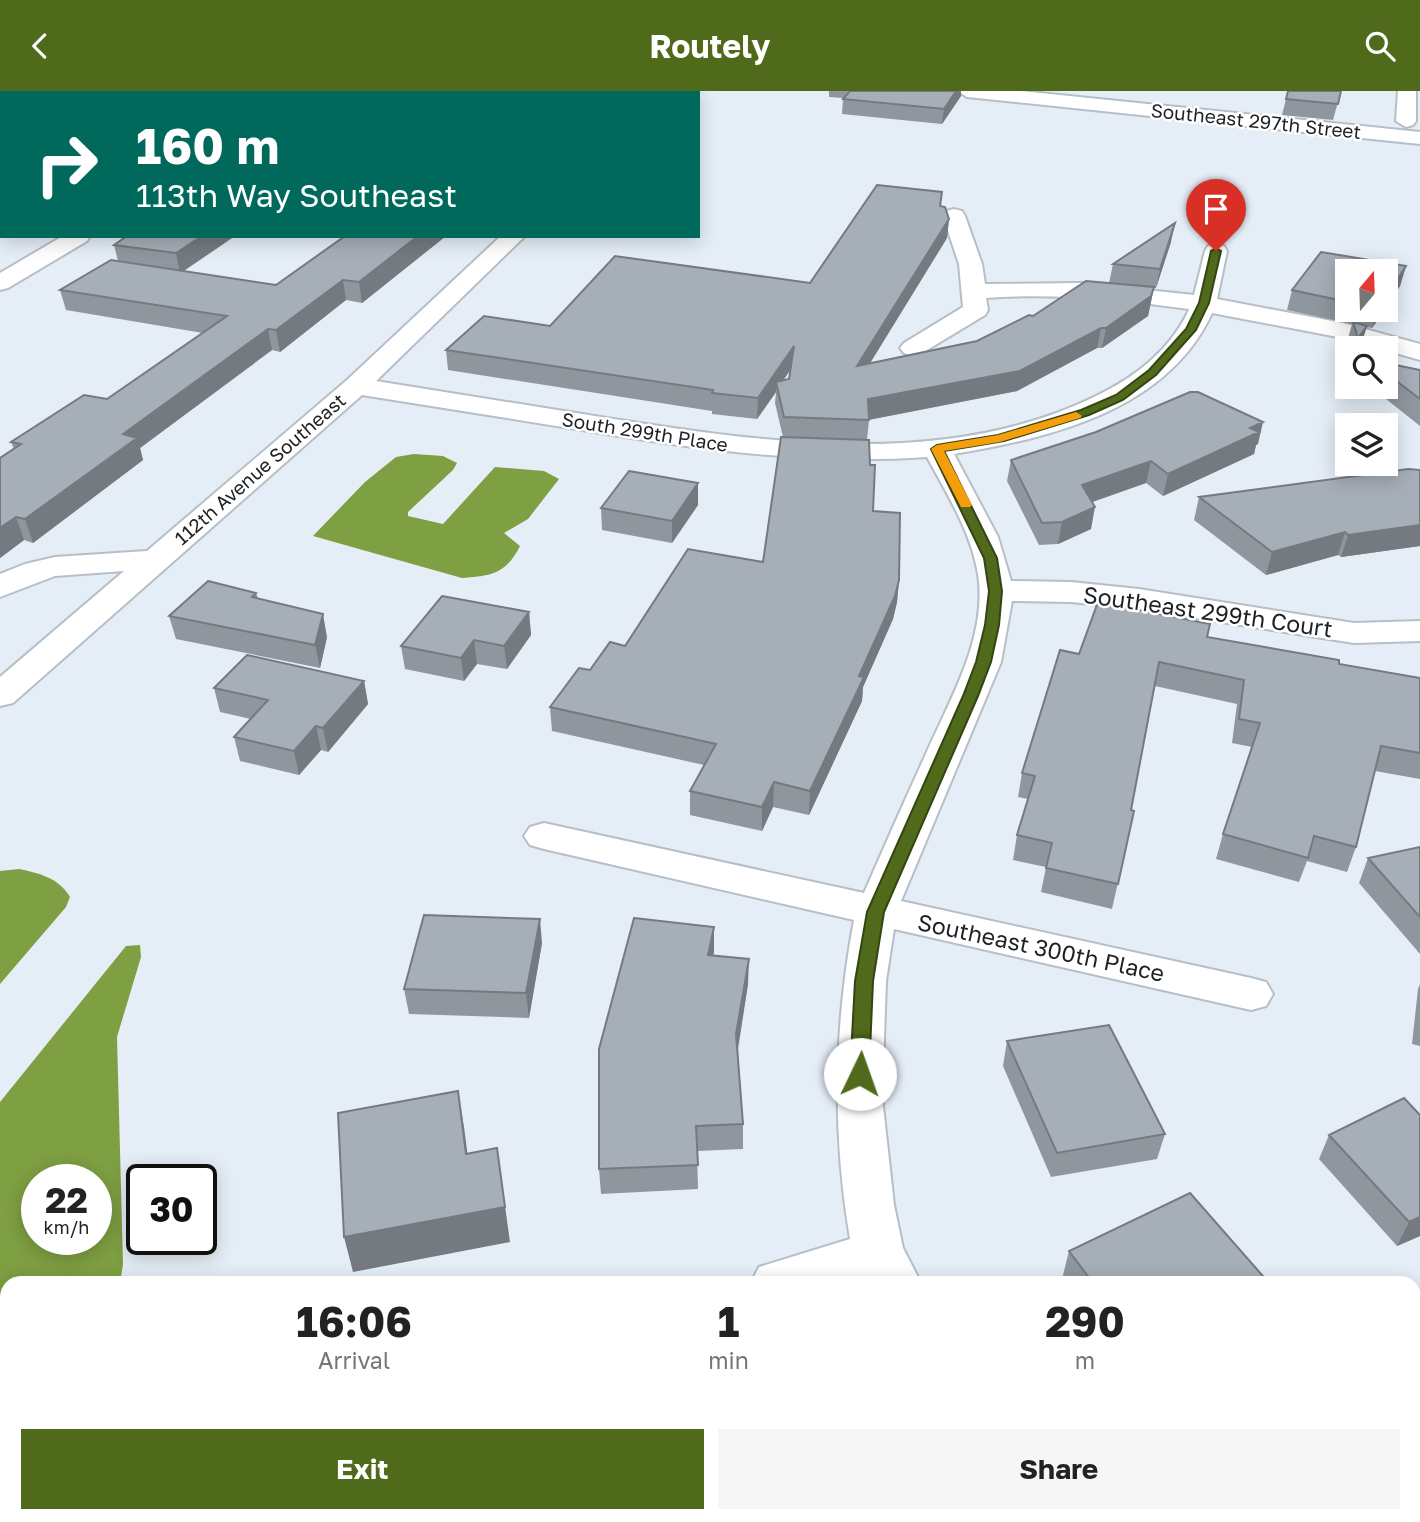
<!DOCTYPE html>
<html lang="en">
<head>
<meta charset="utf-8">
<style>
  :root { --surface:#fff; --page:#f6f6f6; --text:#222; --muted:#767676; --accent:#506a1c }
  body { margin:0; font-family:"Golos Text",sans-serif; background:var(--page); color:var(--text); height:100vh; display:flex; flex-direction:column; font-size:26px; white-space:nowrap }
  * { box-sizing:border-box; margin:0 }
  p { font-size:23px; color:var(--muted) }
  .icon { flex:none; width:38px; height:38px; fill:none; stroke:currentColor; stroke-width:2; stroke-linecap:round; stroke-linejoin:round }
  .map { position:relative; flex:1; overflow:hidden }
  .drawer { position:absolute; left:0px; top:1185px; width:1421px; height:247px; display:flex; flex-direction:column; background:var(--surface); border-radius:21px 21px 0 0; box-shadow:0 4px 18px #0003 }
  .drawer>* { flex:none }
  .top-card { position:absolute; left:0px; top:0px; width:700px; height:147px; box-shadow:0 4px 18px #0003; background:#00695c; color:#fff; overflow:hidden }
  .needle { width:46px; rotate:19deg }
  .buttons { position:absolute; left:1335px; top:168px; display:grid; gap:14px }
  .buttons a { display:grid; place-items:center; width:63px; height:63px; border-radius:0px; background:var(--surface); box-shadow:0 4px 18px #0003; font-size:35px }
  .speed { position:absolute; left:21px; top:1073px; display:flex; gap:14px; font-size:35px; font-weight:700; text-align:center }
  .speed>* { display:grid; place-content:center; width:91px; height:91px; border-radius:50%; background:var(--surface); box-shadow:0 4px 18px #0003; line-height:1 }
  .speed small { font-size:18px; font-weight:400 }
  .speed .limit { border:4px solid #111; border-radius:10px; background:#fff; color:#111 }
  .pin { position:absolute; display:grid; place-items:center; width:60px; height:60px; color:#fff; margin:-72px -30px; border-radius:50% 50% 50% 0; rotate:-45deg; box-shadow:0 0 7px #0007 }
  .pin .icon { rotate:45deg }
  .me { position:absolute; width:77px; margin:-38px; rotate:3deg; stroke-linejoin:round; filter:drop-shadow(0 0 5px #0008) }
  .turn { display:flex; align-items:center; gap:24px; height:147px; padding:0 21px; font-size:32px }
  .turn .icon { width:91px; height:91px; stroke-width:2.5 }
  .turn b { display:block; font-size:49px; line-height:60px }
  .eta { display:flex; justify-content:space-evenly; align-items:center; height:119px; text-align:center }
  .eta b { font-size:42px; font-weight:700; line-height:49px }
  .cta { display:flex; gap:14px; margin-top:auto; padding:14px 21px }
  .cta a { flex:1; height:80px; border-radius:0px; background:var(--accent); color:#fff; font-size:28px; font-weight:700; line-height:80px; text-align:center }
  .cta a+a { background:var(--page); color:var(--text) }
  header { display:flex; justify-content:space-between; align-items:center; height:91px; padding:0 21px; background:var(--accent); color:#fff; font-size:32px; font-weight:700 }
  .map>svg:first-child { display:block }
</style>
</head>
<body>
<header><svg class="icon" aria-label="back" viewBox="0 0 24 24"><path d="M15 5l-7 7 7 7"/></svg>Routely<svg class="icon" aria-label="search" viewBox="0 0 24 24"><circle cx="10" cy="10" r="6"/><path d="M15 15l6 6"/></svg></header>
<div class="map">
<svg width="1420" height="1431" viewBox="0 0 1420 1431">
  <rect width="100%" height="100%" fill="#e5eef7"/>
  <path fill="#97ba5d" d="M 221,1425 L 340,1425 L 342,1431 L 207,1431 Z"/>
  <path fill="#7e9f42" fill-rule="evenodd" d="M 414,363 L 443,365 L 457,372 L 453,379 L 408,421 L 408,425 L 443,433 L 495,376 L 544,380 L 559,388 L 528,428 L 504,442 L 520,455 C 506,483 491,485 462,487 L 313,445 L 365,391 L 396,366 Z
    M 19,778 C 39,782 59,787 70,806 L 66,816 L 0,893 L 0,780 Z
    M 140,854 L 141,866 L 117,946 L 123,1173 L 120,1192 L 7,1192 L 7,1274 L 0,1276 L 0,1011 L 126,855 ZM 37,1088 L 96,1088 L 96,1148 L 37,1148 Z"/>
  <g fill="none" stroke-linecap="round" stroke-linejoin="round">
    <g stroke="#b6bfc7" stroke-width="4">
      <path id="minor" d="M 670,0 L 689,0 L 669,2 Z
        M 958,0 L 1021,0 L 1420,41 L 1420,53 L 967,6 Z
        M 1398,0 L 1416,0 L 1416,30 L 1413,34 L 1406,36 L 1396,30 Z
        M 0,55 L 2,55 L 2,69 L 0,69 Z
        M 954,118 L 962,120 L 965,125 L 982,173 L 985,193 L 1082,192 L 1194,204 L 1205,160 L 1208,155 L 1224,155 L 1227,160 L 1217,208 L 1343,232 L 1420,253 L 1420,269 L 1343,247 L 1212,222 C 1167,320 1050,347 954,363 L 998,446 L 1011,490 L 1071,491 L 1139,498 L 1354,532 L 1420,530 L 1420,550 L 1354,552 L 1139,518 L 1071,511 L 1012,510 L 1001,571 L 901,810 L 1251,887 L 1266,891 L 1273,903 L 1266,915 L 1251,919 L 894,838 L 886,890 L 882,1006 L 894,1114 L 903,1157 L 921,1192 L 868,1192 L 866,1188 L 853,1192 L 751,1192 L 759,1176 L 850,1148 C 832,1042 834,935 854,829 L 544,758 L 530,754 L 524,745 L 530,736 L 544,732 L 864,802 C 884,756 904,711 925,665 C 949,610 988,546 978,483 C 971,441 947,403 927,366 C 812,374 701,359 588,340 C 513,328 437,316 362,304 L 13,612 L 0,615 L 0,586 L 124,480 L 55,485 L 0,506 L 0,483 L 25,473 L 55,466 L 147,460 L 347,289 L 501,145 L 525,145 L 376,290 C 451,302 526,314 601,326 C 762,351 943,380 1096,305 C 1134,287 1169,260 1188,221 L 1189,218 C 1121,209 1054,202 986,207 L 988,219 L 985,224 L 922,262 L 913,265 L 904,262 L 900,257 L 904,252 L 963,216 L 959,173 L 943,125 L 946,120 Z
        M 63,145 L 90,145 L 87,150 L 8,197 L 0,199 L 0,182 Z
        M 7,1399 L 7,1424 L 48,1424 L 45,1431 L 0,1431 L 0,1401 Z
        M 1016,1424 L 1077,1424 L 1079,1431 L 1019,1431 Z"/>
    </g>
    <use href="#minor" fill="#fff" fill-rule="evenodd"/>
  </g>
  <path fill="#8f969d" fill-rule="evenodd" d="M 139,0 L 623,0 L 621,2 L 135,2 Z
    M 829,0 L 961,0 L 961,5 L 942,33 L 842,23 L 843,7 L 829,6 Z
    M 1341,0 L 1333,29 L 1282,24 L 1286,8 Z
    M 940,115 L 949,128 L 947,147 L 870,272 L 977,250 L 1109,192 L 1113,173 L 1171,151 L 1156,197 L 1154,197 L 1148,225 L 1102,257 L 1097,257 L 1017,300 L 869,329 L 867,349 L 873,420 L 899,489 L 897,511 L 893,528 L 863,596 L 862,610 L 809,724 L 773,716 L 762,740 L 690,724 L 690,700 L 704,674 L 552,640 L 550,616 L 590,579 L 625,555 L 763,471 L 783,346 L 775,312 L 776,301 L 757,328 L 712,323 L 712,320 L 448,279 L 446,259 L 550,235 L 810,192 ZM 790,279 L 789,288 L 783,290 Z
    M 235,145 L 184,180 L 276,194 L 345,145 L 446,145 L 362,212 L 346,209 L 280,261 L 272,259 L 140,357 L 143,369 L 33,452 L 24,449 L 0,467 L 14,358 L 11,351 L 107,308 L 203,242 L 66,219 L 60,199 L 118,170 L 114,154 Z
    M 1321,161 L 1406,175 L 1400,195 L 1386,217 L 1386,180 L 1348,180 L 1348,219 L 1385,219 L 1372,237 L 1366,236 L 1359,257 L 1349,257 L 1347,251 L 1352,233 L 1287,219 L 1292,199 Z
    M 1420,279 L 1420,335 L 1371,296 L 1386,296 L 1386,282 Z
    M 1258,353 L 1256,354 L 1254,363 L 1163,405 L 1146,392 L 1092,411 L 1091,438 L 1058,453 L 1039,454 L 1007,390 L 1011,369 Z
    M 1420,379 L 1420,455 L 1341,466 L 1338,464 L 1266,484 L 1194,429 L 1199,406 Z
    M 698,414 L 672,452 L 602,439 L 601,417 Z
    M 256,502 L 258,507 L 327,546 L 320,577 L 176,548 L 169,525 Z
    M 529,521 L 531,544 L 507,578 L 477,573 L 464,590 L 405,578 L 401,555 Z
    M 1207,546 L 1339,573 L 1420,587 L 1420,688 L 1375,680 L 1356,756 L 1347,781 L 1307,770 L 1299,791 L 1216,768 L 1223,743 L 1252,656 L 1232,652 L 1237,613 L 1155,595 L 1131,719 L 1134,720 L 1112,818 L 1041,801 L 1046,776 L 1013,769 L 1017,744 L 1028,708 L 1018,706 L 1022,682 L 1079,563 Z
    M 364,590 L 368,613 L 328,661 L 321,659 L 299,684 L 240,670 L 234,646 L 251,628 L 220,621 L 214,597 Z
    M 1420,756 L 1420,863 L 1359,792 L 1368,767 Z
    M 542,852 L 529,927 L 409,923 L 404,898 Z
    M 714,861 L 713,864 L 748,893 L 738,959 L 743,1033 L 743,1058 L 697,1060 L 698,1098 L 601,1103 L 599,1078 Z
    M 1420,893 L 1420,955 L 1412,953 L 1418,898 Z
    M 1007,950 L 1165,1043 L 1157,1068 L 1051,1086 L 1003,975 Z
    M 1420,1024 L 1420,1145 L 1397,1155 L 1319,1068 L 1329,1044 Z
    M 1069,1160 L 1269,1192 L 1061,1192 Z
    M 709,1424 L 921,1424 L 920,1431 L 709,1431 Z
    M 1369,1424 L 1414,1424 L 1420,1431 L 1367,1431 Z"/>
  <path fill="#747a80" d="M 600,0 L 623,0 L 621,2 L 601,2 Z
    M 956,0 L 961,0 L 961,5 L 942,33 L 944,18 Z
    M 949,128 L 947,147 L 856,295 L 857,275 Z
    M 1175,132 L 1171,151 L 1156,197 L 1160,178 Z
    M 202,145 L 235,145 L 180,182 L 176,162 Z
    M 418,145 L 446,145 L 362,212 L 359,191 Z
    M 1406,175 L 1400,195 L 1386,217 L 1386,206 Z
    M 343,189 L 346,209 L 280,261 L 276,239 Z
    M 1154,196 L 1148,225 L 1102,257 L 1106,237 Z
    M 1378,219 L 1385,219 L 1372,237 Z
    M 1367,235 L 1361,255 L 1359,257 L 1356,257 L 1358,247 Z
    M 1101,237 L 1097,257 L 1017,300 L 867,329 L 868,308 Z
    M 268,238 L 272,259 L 140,357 L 143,369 L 33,452 L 25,428 L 123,343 Z
    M 794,255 L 793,275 L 777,298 L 776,291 L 776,301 L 757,328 L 758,307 Z
    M 1263,331 L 1258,353 L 1256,354 L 1254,363 L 1163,405 L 1168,383 L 1250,337 Z
    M 1151,370 L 1146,392 L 1078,416 L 1082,394 Z
    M 698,392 L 698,414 L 672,452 L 672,430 Z
    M 1095,416 L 1091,438 L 1058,453 L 1062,431 Z
    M 16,426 L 24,449 L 0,467 L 0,437 Z
    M 1420,434 L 1420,455 L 1341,466 L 1348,444 Z
    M 1345,441 L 1338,464 L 1266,484 L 1272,461 Z
    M 899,489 L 897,511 L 893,528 L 863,596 L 862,610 L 809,724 L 810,700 Z
    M 529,521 L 531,544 L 507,578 L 504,555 Z
    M 323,523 L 327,546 L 320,577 L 315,554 Z
    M 474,549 L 477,573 L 464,590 L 461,567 Z
    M 364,590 L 368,613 L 328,661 L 323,637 Z
    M 316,635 L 321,659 L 299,684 L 294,660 Z
    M 774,691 L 773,716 L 762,740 L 762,716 Z
    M 540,828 L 542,852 L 529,927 L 526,902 Z
    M 714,836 L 714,861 L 708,889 L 708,864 Z
    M 749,868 L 748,893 L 736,968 L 736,943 Z
    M 458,1000 L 464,1036 L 472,1098 L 466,1063 Z
    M 497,1057 L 510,1151 L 353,1181 L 344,1146 Z
    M 1420,1126 L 1420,1145 L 1397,1155 L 1409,1131 Z"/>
  <path fill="#a6aeb7" stroke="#747a80" stroke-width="2" d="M 139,0 L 562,0 L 560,2 L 135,2 Z
    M 850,0 L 956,0 L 944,18 L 843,8 Z
    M 1288,0 L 1341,0 L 1338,13 L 1286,8 Z
    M 877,94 L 942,101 L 940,115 L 945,116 L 949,128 L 857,275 L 977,250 L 1029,224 L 1033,225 L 1086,190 L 1154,196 L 1151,205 L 1106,237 L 1101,237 L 1020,280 L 868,308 L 869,329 L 784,326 L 776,291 L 789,288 L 794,255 L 758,307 L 712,302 L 713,299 L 446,259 L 484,225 L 550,235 L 615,165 L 810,192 Z
    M 1175,132 L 1160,178 L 1113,173 Z
    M 127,145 L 202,145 L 176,162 L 114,154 Z
    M 345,145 L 418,145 L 359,191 L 343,189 L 276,239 L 268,238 L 123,343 L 137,347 L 25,428 L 16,426 L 0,437 L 0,367 L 21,353 L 11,351 L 84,304 L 107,308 L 227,225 L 60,199 L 111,169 L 276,194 Z
    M 1321,161 L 1406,175 L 1386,206 L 1386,180 L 1348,180 L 1348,211 L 1292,199 Z
    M 1353,231 L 1367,235 L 1358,247 Z
    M 1386,272 L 1420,279 L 1420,308 L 1386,282 Z
    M 1190,301 L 1198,301 L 1263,331 L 1250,337 L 1259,341 L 1168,383 L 1151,370 L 1082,394 L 1095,416 L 1062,431 L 1042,432 L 1011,369 L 1096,341 Z
    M 781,346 L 869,349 L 870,374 L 875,374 L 873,420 L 900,422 L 899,489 L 895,505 L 859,585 L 864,586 L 810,700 L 774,691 L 762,716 L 690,700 L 716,653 L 550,616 L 579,577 L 590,579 L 610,551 L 625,555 L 688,458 L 763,471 Z
    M 1408,378 L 1420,379 L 1420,434 L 1348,444 L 1345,441 L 1272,461 L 1199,406 Z
    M 629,380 L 698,392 L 672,430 L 601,417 Z
    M 208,490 L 256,502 L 252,506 L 323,523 L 315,554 L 169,525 Z
    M 442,505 L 529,521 L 504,555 L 474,549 L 461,567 L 401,555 Z
    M 1098,511 L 1210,533 L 1207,546 L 1339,569 L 1339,573 L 1420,587 L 1420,662 L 1381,655 L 1356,756 L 1314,745 L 1308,767 L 1223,743 L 1260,632 L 1239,628 L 1244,589 L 1159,571 L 1131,719 L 1134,720 L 1118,793 L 1046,777 L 1052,752 L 1017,744 L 1035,685 L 1022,682 L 1060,559 L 1079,563 Z
    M 247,564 L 364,590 L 323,637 L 316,635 L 294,660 L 234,646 L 268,609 L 214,597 Z
    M 1420,756 L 1420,826 L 1368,767 Z
    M 424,824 L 540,828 L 526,902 L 404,898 Z
    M 634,827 L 714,836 L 708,864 L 749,868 L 736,943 L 743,1033 L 696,1035 L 698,1074 L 599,1078 L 599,958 Z
    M 1109,934 L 1165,1043 L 1057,1062 L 1007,950 Z
    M 458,1000 L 466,1063 L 497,1057 L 505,1116 L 344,1146 L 338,1022 Z
    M 1404,1007 L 1420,1024 L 1420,1126 L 1409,1131 L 1329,1044 Z
    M 1190,1102 L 1269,1192 L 1093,1192 L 1069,1160 Z
    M 1414,1326 L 1420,1329 L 1420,1431 L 1407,1424 L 1414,1424 Z
    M 741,1424 L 920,1424 L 916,1431 L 749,1431 Z"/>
  <path fill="#506a1c" stroke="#344512" stroke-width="2" d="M 1216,157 L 1221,160 L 1209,212 L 1196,239 L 1156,284 L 1123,309 L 1089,324 L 1004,350 L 944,360 L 997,467 L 1002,500 L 999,534 L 991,571 L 978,605 L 884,821 L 873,890 L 869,983 L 866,988 L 860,990 L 853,988 L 850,983 L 855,890 L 867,821 L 963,605 L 976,571 L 985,534 L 989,500 L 984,467 L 931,358 L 937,354 L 998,344 L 1081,319 L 1116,304 L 1149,279 L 1186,238 L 1199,212 L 1211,160 Z"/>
  <path fill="#f59e0b" d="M 1076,321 L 1082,325 L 1080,327 L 1000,351 L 944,360 L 972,414 L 970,416 L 961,416 L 960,414 L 931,358 L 937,354 L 998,344 Z"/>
  <g text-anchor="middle" stroke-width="5" stroke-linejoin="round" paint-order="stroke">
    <g font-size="19" fill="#1e2124" stroke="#fff">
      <text transform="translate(1256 30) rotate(6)" y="7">Southeast 297th Street</text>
      <text transform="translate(645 341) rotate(9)" y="7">South 299th Place</text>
      <text transform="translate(260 378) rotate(-41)" y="7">112th Avenue Southeast</text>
    </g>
    <g font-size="23" fill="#1e2124" stroke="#fff">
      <text transform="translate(1208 521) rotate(8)" y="8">Southeast 299th Court</text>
      <text transform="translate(1041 857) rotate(12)" y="8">Southeast 300th Place</text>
    </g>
  </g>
</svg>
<div class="buttons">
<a><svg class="needle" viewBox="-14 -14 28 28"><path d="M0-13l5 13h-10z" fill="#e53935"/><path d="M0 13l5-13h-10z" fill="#767676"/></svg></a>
<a><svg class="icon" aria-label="search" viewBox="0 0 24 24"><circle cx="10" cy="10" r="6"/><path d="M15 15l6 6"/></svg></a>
<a><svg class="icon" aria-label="layers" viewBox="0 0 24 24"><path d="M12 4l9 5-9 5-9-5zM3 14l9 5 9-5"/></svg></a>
</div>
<div class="speed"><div>22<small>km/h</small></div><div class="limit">30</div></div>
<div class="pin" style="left:1216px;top:160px;background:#d93025"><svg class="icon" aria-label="arrive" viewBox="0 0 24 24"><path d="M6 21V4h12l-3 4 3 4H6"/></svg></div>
<svg class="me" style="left:860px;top:983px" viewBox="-20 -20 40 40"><circle r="19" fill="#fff"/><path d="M0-13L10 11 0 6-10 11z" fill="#506a1c"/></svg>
<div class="top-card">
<div class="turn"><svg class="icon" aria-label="right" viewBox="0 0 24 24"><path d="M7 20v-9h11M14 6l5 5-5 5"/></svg><div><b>160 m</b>113th Way Southeast</div></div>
</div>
<section class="drawer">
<div class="eta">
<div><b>16:06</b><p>Arrival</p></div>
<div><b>1</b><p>min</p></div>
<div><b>290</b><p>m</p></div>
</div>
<div class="cta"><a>Exit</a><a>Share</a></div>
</section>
</div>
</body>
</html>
